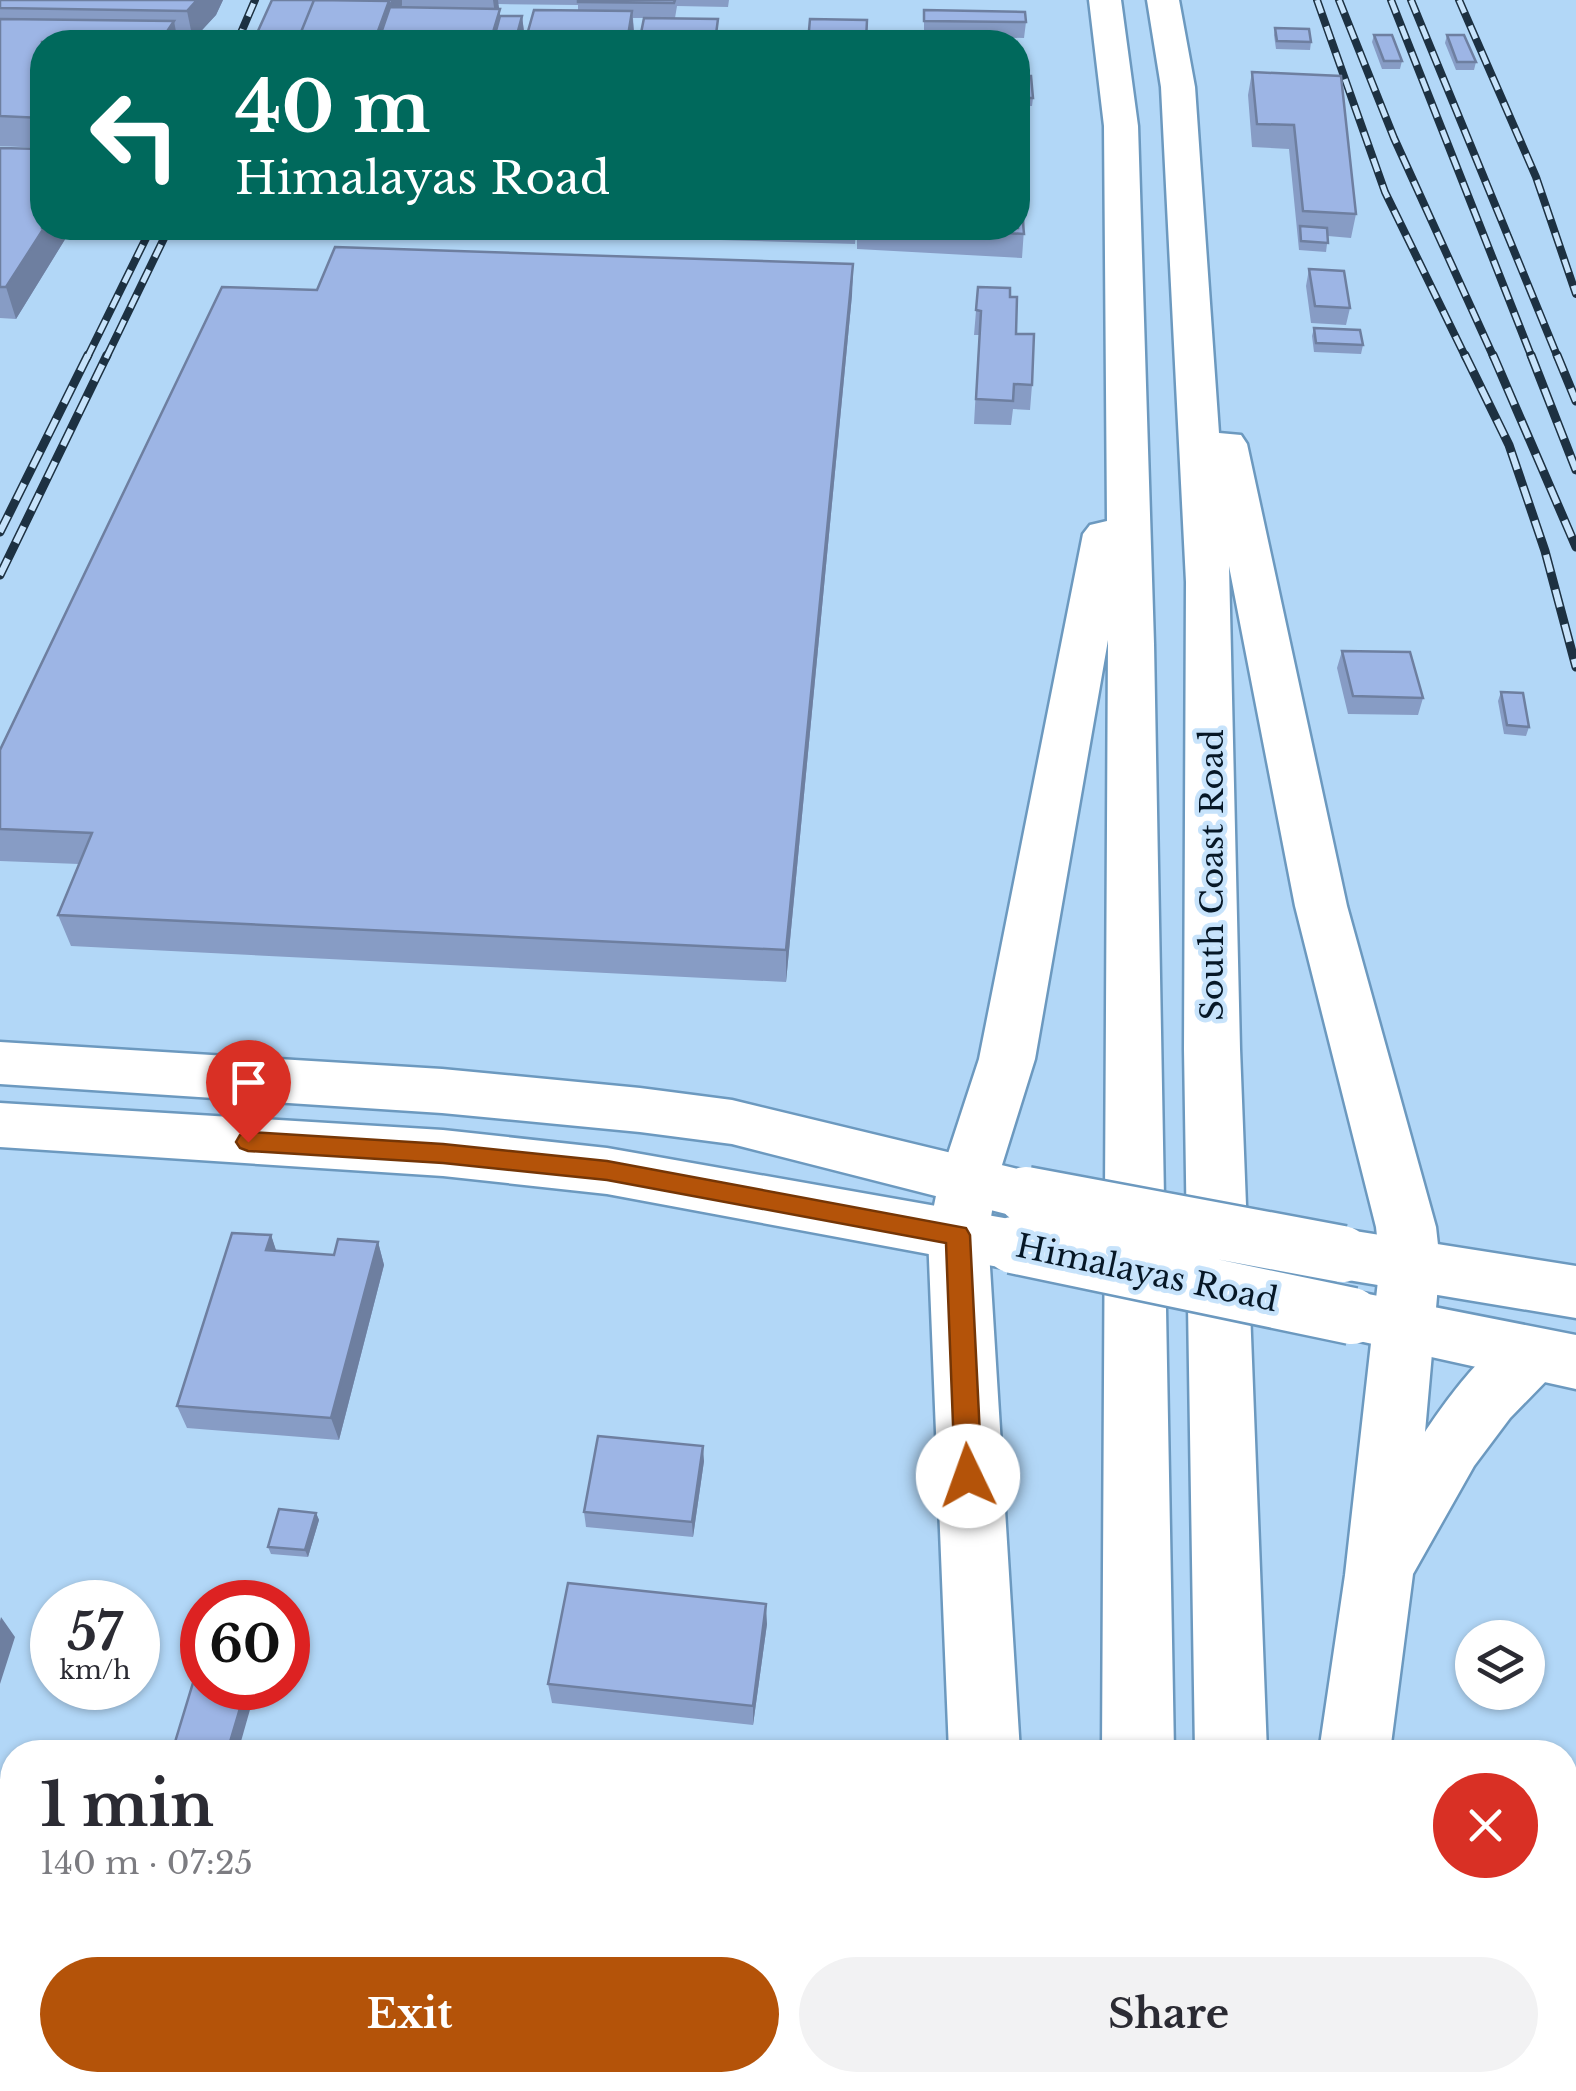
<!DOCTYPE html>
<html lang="en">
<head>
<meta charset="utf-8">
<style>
  :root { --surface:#fff; --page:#f2f2f3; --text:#2b2b33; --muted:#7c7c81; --accent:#b45309 }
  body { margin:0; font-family:"Libre Baskerville",serif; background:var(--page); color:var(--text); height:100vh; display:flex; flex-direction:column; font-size:38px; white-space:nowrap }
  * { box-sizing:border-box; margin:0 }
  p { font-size:32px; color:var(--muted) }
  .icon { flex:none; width:55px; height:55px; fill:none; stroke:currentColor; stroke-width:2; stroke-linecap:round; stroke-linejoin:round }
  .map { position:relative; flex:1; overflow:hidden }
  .panel { position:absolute; left:0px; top:1740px; width:1578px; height:352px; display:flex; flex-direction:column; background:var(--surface); border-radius:40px 40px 0 0; box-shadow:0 2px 8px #0004 }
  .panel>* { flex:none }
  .guide { position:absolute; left:30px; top:30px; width:1000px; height:210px; border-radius:40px; box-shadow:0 2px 8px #0004; background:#00695c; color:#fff; overflow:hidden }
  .tools { position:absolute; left:1455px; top:1620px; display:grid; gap:20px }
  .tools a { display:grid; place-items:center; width:90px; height:90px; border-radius:50%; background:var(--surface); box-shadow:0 2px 8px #0004; font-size:50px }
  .speed { position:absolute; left:30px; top:1580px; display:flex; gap:20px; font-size:50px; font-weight:700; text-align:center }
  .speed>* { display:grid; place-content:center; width:130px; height:130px; border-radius:50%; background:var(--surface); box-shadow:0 2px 8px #0004; line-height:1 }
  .speed small { font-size:25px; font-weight:400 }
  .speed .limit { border:15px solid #d22; background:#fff; color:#111 }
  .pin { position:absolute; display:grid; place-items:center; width:85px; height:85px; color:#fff; margin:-102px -42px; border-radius:50% 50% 50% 0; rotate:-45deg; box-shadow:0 0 10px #0007 }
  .pin .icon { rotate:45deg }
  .me { position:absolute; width:110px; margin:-55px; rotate:357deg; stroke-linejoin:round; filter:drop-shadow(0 0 8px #0008) }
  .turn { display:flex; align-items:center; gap:35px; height:210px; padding:0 40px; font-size:45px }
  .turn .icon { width:130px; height:130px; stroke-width:2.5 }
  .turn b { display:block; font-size:70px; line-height:85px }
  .round { display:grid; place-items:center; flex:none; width:105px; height:105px; border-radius:52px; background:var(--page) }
  .head { display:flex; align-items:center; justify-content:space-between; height:170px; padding:0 40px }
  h1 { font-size:60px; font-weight:800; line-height:75px }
  .primary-button { display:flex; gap:20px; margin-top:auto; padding:20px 40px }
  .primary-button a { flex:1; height:115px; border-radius:60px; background:var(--accent); color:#fff; font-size:40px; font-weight:800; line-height:115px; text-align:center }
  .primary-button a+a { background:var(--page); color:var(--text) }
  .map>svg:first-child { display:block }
</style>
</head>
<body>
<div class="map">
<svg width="1576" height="2091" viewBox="0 0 1576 2091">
  <rect width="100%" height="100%" fill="#b2d7f7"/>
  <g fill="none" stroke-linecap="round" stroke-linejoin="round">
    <g stroke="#6c99bf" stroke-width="5">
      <path id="secondary" d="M 0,1042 L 442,1069 L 640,1088 L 732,1100 L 1026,1171 L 1047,1178 L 1055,1195 L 1047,1212 L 1026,1219 L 732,1144 L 640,1132 L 442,1113 L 0,1084 Z
        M 0,1103 L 443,1130 L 607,1148 L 1004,1218 L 1025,1226 L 1034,1243 L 1025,1260 L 1004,1268 L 607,1194 L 443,1176 L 0,1147 Z
        M 1342,1229 L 1576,1266 L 1576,1318 L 1342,1279 L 1321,1272 L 1312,1254 L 1321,1236 Z
        M 1363,1293 L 1576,1335 L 1576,1389 L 1341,1337 L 1332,1319 L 1341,1301 Z"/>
    </g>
    <g stroke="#6c99bf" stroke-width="5">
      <path id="primary" d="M 1089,0 L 1121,0 L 1138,126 L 1154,644 L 1174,1752 L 1102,1752 L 1108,640 L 1035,1059 L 997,1181 L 988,1235 L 1020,1752 L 949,1752 L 928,1235 L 939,1181 L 979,1059 L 1083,534 L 1090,525 L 1107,521 L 1104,126 Z
        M 1147,0 L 1179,0 L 1195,87 L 1219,433 L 1241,435 L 1247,444 L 1347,906 L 1436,1227 L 1440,1263 L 1425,1432 C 1443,1405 1495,1330 1530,1329 C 1536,1329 1546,1335 1552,1337 L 1561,1356 L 1552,1375 L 1510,1418 L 1474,1466 L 1413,1574 L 1390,1752 L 1319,1752 L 1345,1575 L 1380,1263 L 1376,1227 L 1295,906 L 1229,566 L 1240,1049 L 1267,1752 L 1195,1752 L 1184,1049 L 1186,582 L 1161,87 Z
        M 963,2080 L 1041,2080 L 1042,2091 L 964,2091 Z
        M 1101,2080 L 1179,2080 L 1179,2091 L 1101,2091 Z
        M 1203,2080 L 1281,2080 L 1281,2091 L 1203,2091 Z
        M 1293,2080 L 1371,2080 L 1371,2091 L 1293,2091 Z"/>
    </g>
    <use href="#secondary" fill="#fff" fill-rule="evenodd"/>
    <use href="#primary" fill="#fff" fill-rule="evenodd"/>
    <g stroke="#1d3142" stroke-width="8">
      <path id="rail-far1" d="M 1317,0 L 1385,192 L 1466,358
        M 1339,0 L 1394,138 L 1494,358
        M 1391,0 L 1532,358
        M 1411,0 L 1558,358
        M 1459,0 L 1536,177 L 1576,294
        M 237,42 L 255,0
        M 87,358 L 151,228
        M 106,358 L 169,228"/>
    </g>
    <g stroke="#1d3142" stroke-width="9">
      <path id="rail" d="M 1465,355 L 1509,445 L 1545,551 L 1576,667
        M 1493,355 L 1576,547
        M 1531,355 L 1576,470
        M 1557,355 L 1576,401
        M 0,532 L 88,355
        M 0,575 L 107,355"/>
    </g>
    <use href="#rail-far1" stroke="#c7e3fb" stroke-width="5" stroke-dasharray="14" stroke-linecap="butt"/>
    <use href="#rail" stroke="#c7e3fb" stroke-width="6" stroke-dasharray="18" stroke-linecap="butt"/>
    <g stroke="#6c99bf" stroke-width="61" stroke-linecap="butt">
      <path id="secondary-bridge" d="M 1026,1195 L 1342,1254
        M 1013,1245 L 1352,1316"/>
    </g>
    <use href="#secondary-bridge" stroke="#fff" stroke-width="56"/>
  </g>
  <path fill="#879cc5" d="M 0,0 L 223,0 L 216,15 L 197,35 L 199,35 L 201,42 L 42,42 L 42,148 L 0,146 Z
    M 272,0 L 729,0 L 728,7 L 677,6 L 675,18 L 633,18 L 634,33 L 578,10 L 578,5 L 498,4 L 500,16 L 522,16 L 524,32 Z
    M 924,10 L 1026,22 L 1024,38 L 924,36 Z
    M 1275,28 L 1311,42 L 1310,50 L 1276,49 L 1274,35 Z
    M 1374,35 L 1402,61 L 1400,69 L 1382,69 L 1372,42 Z
    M 1447,35 L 1476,62 L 1474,70 L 1456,70 L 1445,43 Z
    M 1252,72 L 1341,76 L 1356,214 L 1351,238 L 1328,236 L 1326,252 L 1299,250 L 1289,149 L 1252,147 L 1248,95 Z
    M 1019,76 L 1033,98 L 1032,106 L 1020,106 Z
    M 0,148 L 42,228 L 72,228 L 16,319 L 0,318 Z
    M 1020,189 L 1026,201 L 1022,258 L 857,249 L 857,228 L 1018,228 Z
    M 216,228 L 324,228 L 322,232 L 217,230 Z
    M 361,228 L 448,228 L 446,233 L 361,232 Z
    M 650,228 L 856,228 L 855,244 L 651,238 Z
    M 853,264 L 852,295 L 786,982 L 71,946 L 58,915 L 79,864 L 0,861 L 0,750 L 317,290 Z
    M 1309,269 L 1350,308 L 1346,325 L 1311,323 L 1306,286 Z
    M 978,287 L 1010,297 L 1016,334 L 1032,385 L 1030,410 L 1013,409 L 1011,425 L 974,424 L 979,335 L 974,335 Z
    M 1314,328 L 1363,345 L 1361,354 L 1314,352 L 1312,336 Z
    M 1342,651 L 1423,698 L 1418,715 L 1348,714 L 1337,668 Z
    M 1501,692 L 1529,727 L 1526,736 L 1504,734 L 1498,701 Z
    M 271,1235 L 276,1251 L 334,1255 L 378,1242 L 384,1265 L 339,1440 L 187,1428 L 177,1406 Z
    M 704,1461 L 693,1537 L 586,1527 L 584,1512 Z
    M 316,1513 L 319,1520 L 308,1557 L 271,1554 L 268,1547 Z
    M 767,1624 L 753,1725 L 552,1703 L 548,1684 Z"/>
  <path fill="#6e7fa0" d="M 197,0 L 223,0 L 216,15 L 193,40 L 187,11 Z
    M 393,0 L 402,0 L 402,5 L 389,42 L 374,42 L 389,1 Z
    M 493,0 L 498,0 L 502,31 L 499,42 L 490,42 L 496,22 Z
    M 632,11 L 634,33 L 632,42 L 627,42 Z
    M 522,16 L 524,32 L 521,42 L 515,42 Z
    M 174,21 L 178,42 L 160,42 Z
    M 44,228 L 72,228 L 16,319 L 6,287 Z
    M 853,264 L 852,295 L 786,982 L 786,950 Z
    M 271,1235 L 279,1259 L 266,1250 Z
    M 378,1242 L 384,1265 L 339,1440 L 331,1418 Z
    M 703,1446 L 704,1461 L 693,1537 L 692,1522 Z
    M 316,1513 L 319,1520 L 308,1557 L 305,1550 Z
    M 766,1604 L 767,1624 L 753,1725 L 753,1706 Z
    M 1,1617 L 15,1637 L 0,1684 L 0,1621 Z
    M 246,1688 L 253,1688 L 255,1692 L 238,1752 L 227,1752 Z"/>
  <path fill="#9db5e5" stroke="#6e7fa0" stroke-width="2.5" d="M 0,0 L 197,0 L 187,11 L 0,8 Z
    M 272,0 L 393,0 L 390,7 L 389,1 L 314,0 L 297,42 L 253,42 Z
    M 314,0 L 389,1 L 374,42 L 297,42 Z
    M 578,0 L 675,0 L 674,3 L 578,2 Z
    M 390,7 L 500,9 L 490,42 L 378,42 Z
    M 534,10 L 632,11 L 627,42 L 525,42 Z
    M 924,10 L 1025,12 L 1026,22 L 924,21 Z
    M 500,16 L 522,16 L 515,42 L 493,42 Z
    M 644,18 L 718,19 L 715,42 L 714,39 L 640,38 Z
    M 0,19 L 174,21 L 160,42 L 42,42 L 42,118 L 0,116 Z
    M 810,19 L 867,20 L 866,42 L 808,42 Z
    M 1275,28 L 1309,29 L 1311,42 L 1277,41 Z
    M 177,35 L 199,35 L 196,42 L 172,42 Z
    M 1374,35 L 1392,35 L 1402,61 L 1384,61 Z
    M 1447,35 L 1464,35 L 1476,62 L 1457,62 Z
    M 638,38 L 714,39 L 714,42 L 638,42 Z
    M 1252,72 L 1341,76 L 1356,214 L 1303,211 L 1294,125 L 1257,124 Z
    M 1019,76 L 1031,76 L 1033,98 L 1021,98 Z
    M 0,148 L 42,149 L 42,228 L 44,228 L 6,287 L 0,287 Z
    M 1018,156 L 1020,156 L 1020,189 L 1026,190 L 1026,201 L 1021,201 L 1024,234 L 907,228 L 1018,228 Z
    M 1300,226 L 1327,228 L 1328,243 L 1301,241 Z
    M 335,247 L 853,264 L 786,950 L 58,915 L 92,833 L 0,829 L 0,750 L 222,287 L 317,290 Z
    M 1309,269 L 1344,271 L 1350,308 L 1315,306 Z
    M 978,287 L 1010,288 L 1010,297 L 1017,297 L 1016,334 L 1034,334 L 1032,385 L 1014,384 L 1013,401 L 976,399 L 981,311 L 976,310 Z
    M 1314,328 L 1360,330 L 1363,345 L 1316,343 Z
    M 1342,651 L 1410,652 L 1423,698 L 1353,696 Z
    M 1501,692 L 1523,693 L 1529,727 L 1507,725 Z
    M 232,1233 L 271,1235 L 266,1250 L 334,1255 L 338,1239 L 378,1242 L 331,1418 L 177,1406 Z
    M 598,1436 L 703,1446 L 692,1522 L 584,1512 Z
    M 279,1509 L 316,1513 L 305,1550 L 268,1547 Z
    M 568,1583 L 766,1604 L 753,1706 L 548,1684 Z
    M 196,1673 L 202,1674 L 202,1688 L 246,1688 L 227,1752 L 172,1752 Z"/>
  <path fill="#b45309" stroke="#753606" stroke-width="2.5" d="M 248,1132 L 443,1144 L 607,1161 L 966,1228 L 970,1235 L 982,1476 L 978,1485 L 968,1488 L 959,1485 L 955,1476 L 946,1243 L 607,1180 L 443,1163 L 248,1151 L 240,1148 L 236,1142 L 240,1135 Z"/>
  <g text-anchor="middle" stroke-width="9" stroke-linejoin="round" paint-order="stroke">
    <g font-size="32" fill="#061726" stroke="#c7e3fb">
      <text transform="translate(1212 875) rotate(-90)" y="11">South Coast Road</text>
      <text transform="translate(1147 1273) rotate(12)" y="11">Himalayas Road</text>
    </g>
  </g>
</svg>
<div class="tools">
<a><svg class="icon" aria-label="layers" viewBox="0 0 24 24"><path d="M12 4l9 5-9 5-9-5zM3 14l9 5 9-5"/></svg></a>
</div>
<div class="speed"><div>57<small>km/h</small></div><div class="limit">60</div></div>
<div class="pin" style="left:248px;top:1142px;background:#d93025"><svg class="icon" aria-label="arrive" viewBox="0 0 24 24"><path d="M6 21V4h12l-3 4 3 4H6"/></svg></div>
<svg class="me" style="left:968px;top:1476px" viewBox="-20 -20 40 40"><circle r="19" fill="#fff"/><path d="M0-13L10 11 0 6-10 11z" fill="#b45309"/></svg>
<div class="guide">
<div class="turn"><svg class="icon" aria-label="left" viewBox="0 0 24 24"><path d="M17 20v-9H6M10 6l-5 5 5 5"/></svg><div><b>40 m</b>Himalayas Road</div></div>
</div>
<section class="panel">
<div class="head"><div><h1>1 min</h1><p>140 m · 07:25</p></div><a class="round" style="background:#d93025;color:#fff"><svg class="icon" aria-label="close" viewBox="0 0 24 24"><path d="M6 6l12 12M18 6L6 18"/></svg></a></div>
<div class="primary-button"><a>Exit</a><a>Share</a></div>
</section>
</div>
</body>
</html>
